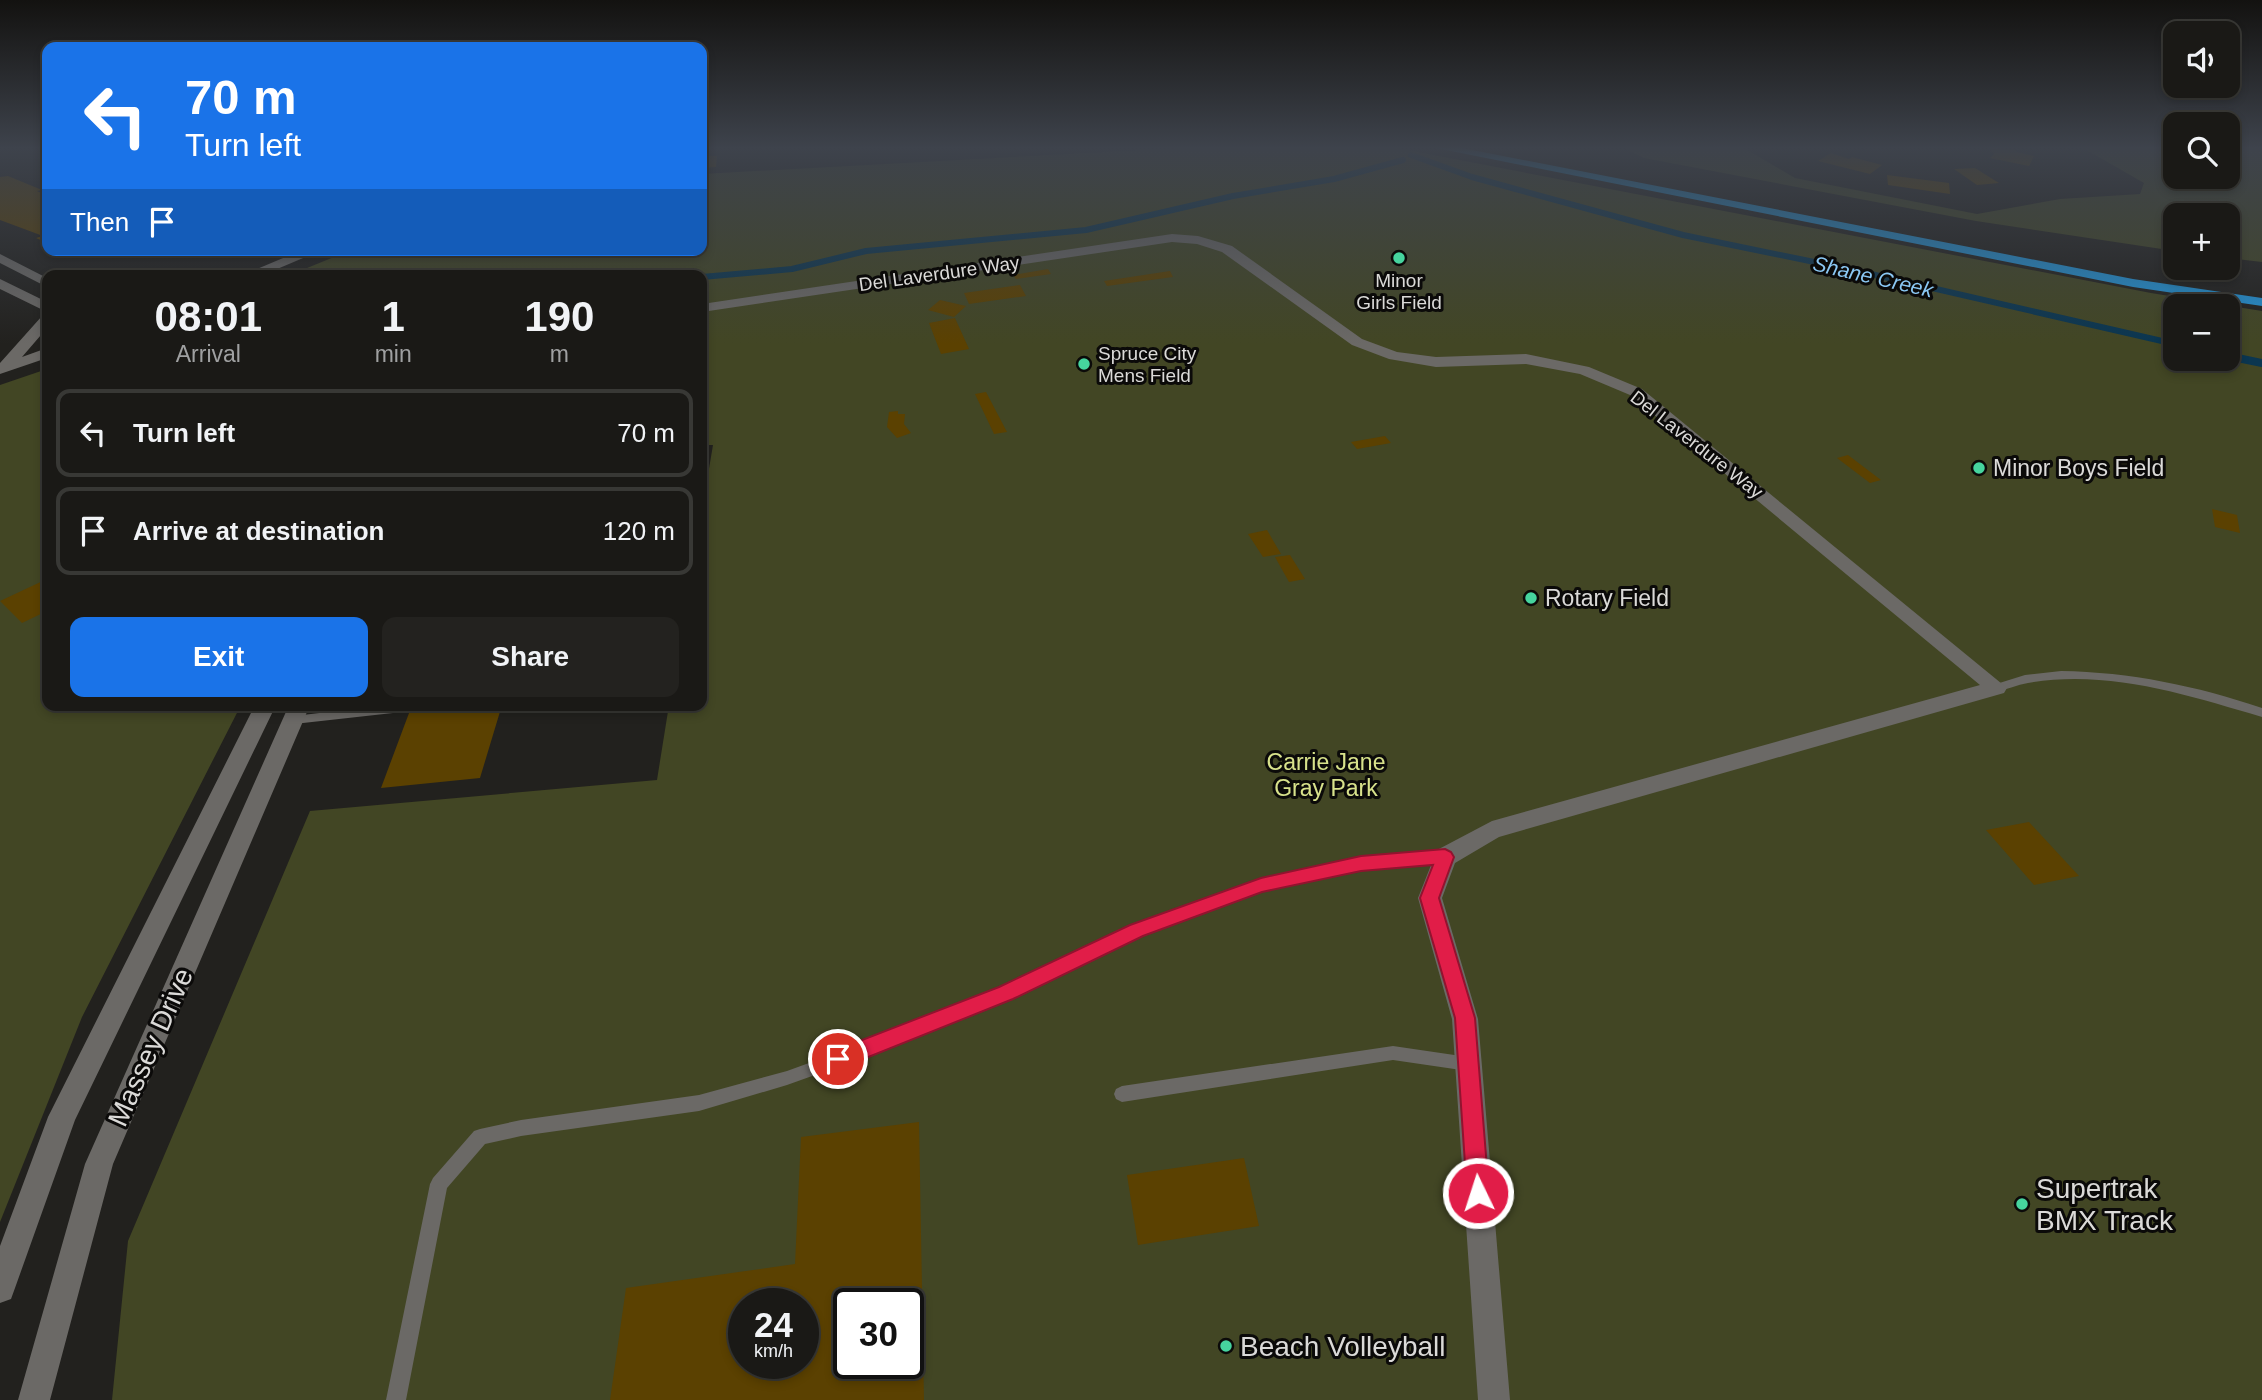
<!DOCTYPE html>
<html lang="en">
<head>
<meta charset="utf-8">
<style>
  :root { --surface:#1a1916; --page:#23221f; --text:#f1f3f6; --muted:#9fa0a1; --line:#383835; --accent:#1a73e8 }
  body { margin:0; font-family:Arial,sans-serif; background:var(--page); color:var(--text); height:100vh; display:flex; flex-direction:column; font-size:26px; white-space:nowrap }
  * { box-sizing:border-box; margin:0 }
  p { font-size:23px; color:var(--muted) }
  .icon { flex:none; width:38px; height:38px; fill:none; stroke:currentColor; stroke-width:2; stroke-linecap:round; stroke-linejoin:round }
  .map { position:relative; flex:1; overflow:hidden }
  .drawer { position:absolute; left:42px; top:270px; width:665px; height:441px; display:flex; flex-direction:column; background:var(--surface); border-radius:14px; box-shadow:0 4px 10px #0003,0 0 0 2px var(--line) }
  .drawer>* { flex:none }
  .top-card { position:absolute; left:42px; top:42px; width:665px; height:214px; border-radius:14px; box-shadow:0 4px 10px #0003,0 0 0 2px var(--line); background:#1a73e8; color:#fff; overflow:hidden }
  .fabs { position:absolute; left:2163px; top:21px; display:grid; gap:14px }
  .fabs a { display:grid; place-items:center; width:77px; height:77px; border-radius:14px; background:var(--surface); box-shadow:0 4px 10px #0003,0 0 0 2px var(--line); font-size:35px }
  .speed { position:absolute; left:728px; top:1288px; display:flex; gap:14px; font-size:35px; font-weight:700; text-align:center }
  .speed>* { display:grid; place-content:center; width:91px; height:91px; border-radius:50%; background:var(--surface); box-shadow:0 4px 10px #0003,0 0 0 2px var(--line); line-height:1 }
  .speed small { font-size:18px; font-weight:400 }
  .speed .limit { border:4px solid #111; border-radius:10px; background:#fff; color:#111 }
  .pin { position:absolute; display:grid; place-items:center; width:60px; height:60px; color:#fff; margin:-30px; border:4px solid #fff; border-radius:50%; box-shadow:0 2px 7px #0007 }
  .me { position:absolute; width:77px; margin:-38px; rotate:356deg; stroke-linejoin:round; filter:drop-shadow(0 0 5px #0008) }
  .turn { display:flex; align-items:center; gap:24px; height:147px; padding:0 28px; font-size:32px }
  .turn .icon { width:91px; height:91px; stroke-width:2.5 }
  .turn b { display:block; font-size:49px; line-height:60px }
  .then { display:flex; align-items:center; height:66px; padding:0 28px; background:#0003; gap:14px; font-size:26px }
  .eta { display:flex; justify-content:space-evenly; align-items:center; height:119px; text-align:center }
  .eta b { font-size:42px; font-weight:600; line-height:49px }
  .primary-button { display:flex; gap:14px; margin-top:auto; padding:14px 28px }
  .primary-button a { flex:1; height:80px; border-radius:14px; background:var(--accent); color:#fff; font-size:28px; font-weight:600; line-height:80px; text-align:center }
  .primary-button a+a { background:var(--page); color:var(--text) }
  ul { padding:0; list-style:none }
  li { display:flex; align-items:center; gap:21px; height:88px; margin:0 14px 10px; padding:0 14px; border:4px solid var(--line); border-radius:14px }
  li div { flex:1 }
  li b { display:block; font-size:26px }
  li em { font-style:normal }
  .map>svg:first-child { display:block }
</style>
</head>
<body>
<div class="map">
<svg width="2262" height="1400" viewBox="0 0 2262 1400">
  <rect width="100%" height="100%" fill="#22211e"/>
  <path fill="#424624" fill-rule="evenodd" d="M 1178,148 L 1397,148 L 2151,293 L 2262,311 L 2262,1400 L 112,1400 L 128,1241 L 310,811 L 657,780 L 669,705 L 702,705 L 702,510 L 713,445 L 702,445 L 702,275 L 290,275 L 351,250 L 702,250 L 702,174 ZM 2175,306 L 2228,306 L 2228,359 L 2175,359 ZM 744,1304 L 803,1304 L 803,1363 L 744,1363 ZM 849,1304 L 908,1304 L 908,1363 L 849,1363 Z
    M 1624,148 L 1744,148 L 1795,178 L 1977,214 L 2060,199 L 2140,194 L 2144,183 L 2083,148 L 2175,148 L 2175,177 L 2228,177 L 2228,148 L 2262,148 L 2262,262 L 2228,258 L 2228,215 L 2175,215 L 2175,251 L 1976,221 L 1644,158 Z
    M 47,369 L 47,705 L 241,705 L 82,1017 L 0,1222 L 0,385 Z"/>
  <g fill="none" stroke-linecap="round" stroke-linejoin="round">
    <path stroke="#0b3650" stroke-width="6" d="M 1411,155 L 1472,177 L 1683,235 L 1858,271 L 2175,344
      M 702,277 L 792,269 L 866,251 L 1086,230 L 1233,196 L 1334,179 L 1403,160"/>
    <path stroke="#0b3650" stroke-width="8" d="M 2228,356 L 2262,363"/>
  </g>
  <path fill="#5b4101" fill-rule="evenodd" d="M 1989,148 L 2013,149 L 2017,152 L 2034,156 L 2029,166 L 1990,158 L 1994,154 Z
    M 1831,153 L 1849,159 L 1852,157 L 1882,165 L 1870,174 L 1818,161 Z
    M 702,156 L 717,156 L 716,167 L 702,168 Z
    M 1975,168 L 1999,183 L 1977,185 L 1954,169 Z
    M 1887,175 L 1949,183 L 1950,194 L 1888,185 Z
    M 8,176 L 42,190 L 37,191 L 47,196 L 47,243 L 36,238 L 43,236 L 0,220 L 0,177 Z
    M 1048,269 L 1051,274 L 1016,279 L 1013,275 Z
    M 1170,271 L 1173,277 L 1107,286 L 1104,281 Z
    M 1020,285 L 1026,296 L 969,304 L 964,293 Z
    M 940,300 L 966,306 L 954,317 L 928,310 Z
    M 955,318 L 969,349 L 941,354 L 929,323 Z
    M 986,392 L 1007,432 L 994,434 L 975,394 Z
    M 898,411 L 898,414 L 905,414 L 904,424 L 911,433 L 897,438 L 887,427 L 889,412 Z
    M 1385,436 L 1391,443 L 1357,449 L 1351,442 Z
    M 1848,455 L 1881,480 L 1870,483 L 1837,458 Z
    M 2212,509 L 2237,515 L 2240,533 L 2215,527 Z
    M 1267,530 L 1281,554 L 1263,557 L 1248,534 Z
    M 1290,555 L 1305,579 L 1289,582 L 1275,557 Z
    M 47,579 L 47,611 L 22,623 L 0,601 Z
    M 412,705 L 502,705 L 480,778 L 381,788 Z
    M 2029,822 L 2079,876 L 2034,885 L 1986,830 Z
    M 919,1122 L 924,1400 L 610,1400 L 626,1288 L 795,1264 L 801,1137 ZM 744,1304 L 803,1304 L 803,1363 L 744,1363 ZM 849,1304 L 908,1304 L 908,1363 L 849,1363 Z
    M 1244,1158 L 1259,1226 L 1138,1245 L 1127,1175 Z"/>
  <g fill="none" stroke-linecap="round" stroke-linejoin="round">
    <path fill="#6b6966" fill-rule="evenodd" d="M 2061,671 C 2130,672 2197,686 2262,708 L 2262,717 C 2187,695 2108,669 2028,683 C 2017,685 2007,689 1997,692 L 1991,688 L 1993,685 L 2025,675 Z
      M 387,705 L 416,705 L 417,707 L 411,711 L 294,724 L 288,720 L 294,716 Z
      M 1445,852 L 1450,853 L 1452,857 L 1450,861 L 1445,862 L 1361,870 L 1262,891 L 1141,934 L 1011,998 L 896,1046 L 787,1085 L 699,1111 L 521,1136 L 485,1144 L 447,1188 L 406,1400 L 386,1400 L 430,1184 L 433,1178 L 474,1131 L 480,1129 L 521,1120 L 699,1095 L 787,1071 L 886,1035 L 1001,988 L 1131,926 L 1261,879 L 1361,858 Z
      M 1393,1046 L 1468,1057 L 1474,1059 L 1476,1064 L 1474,1069 L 1468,1071 L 1393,1060 L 1122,1102 L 1116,1099 L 1114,1094 L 1116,1089 L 1122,1086 Z"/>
    <path fill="#6b6966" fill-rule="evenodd" d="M 1172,234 L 1198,236 L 1232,246 L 1362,339 L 1397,352 L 1436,357 L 1526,354 L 1589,367 L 1642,389 L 2007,688 L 2004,693 L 1499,837 L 1455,863 L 1442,898 L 1478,1019 L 1510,1400 L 1478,1400 L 1452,1019 L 1418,898 L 1437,850 L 1492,821 L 1980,685 L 1630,395 L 1580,374 L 1526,364 L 1436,367 L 1389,359 L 1352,345 L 1222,252 L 1197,244 L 1172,242 L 702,312 L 702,304 Z"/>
    <path fill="#6b6966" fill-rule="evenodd" d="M 302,250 L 322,250 L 263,275 L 243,275 Z
      M 0,254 L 47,278 L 47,287 L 0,263 Z
      M 0,279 L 47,302 L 47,312 L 0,289 Z
      M 47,315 L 47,328 L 22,357 L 47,348 L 47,358 L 0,374 L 0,363 L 42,316 Z
      M 255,705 L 276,705 L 75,1120 L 15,1288 L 11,1299 L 0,1303 L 0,1246 L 48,1117 Z
      M 289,705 L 310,705 L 113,1164 L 50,1400 L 18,1400 L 85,1164 Z"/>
    <path fill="#2491d2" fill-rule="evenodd" d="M 1436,148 L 1462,148 L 2133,279 L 2262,298 L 2262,306 L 2133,287 Z"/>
  </g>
  <linearGradient id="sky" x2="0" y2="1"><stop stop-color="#131210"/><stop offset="0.43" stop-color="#3e434c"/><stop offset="1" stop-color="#3e434c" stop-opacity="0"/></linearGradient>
  <rect width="2262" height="344" fill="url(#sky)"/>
  <path fill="#e11d48" stroke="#92132f" stroke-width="2" d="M 1445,849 L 1451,852 L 1454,857 L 1439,898 L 1475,1018 L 1489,1193 L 1486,1201 L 1478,1204 L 1470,1201 L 1467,1193 L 1455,1018 L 1420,898 L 1433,865 L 1361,871 L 1262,892 L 1143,936 L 1013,999 L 846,1066 L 838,1068 L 831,1066 L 828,1059 L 831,1052 L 999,987 L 1130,925 L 1261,878 L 1361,856 Z"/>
  <g fill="#46d49e" stroke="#0b0a09" stroke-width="2.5">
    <circle cx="1399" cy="258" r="7"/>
    <circle cx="1084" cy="364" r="7"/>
    <circle cx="1979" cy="468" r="7"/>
    <circle cx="1531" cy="598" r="7"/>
    <circle cx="2022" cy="1204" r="7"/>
    <circle cx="1226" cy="1346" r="7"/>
  </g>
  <g text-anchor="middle" stroke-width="6" stroke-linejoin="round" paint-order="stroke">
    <g font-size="19" fill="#dbdad8" stroke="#0b0a09">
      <text transform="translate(939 273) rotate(-8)" y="7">Del Laverdure Way</text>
      <text transform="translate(1697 444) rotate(38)" y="7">Del Laverdure Way</text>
    </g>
    <g font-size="19" fill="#dbdad8" stroke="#0b0a09">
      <text x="1399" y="287">Minor<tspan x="1399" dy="22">Girls Field</tspan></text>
      <text x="1098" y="360" text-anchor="start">Spruce City<tspan x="1098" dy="22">Mens Field</tspan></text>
    </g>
    <g font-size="21" font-style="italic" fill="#8bc8f4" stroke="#0b0a09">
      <text transform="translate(1873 277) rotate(13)" y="7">Shane Creek</text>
    </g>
    <g font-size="23" fill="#dbdad8" stroke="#0b0a09" text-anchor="start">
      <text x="1993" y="476">Minor Boys Field</text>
      <text x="1545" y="606">Rotary Field</text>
    </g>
    <g font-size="23" fill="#d8e28b" stroke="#0b0a09">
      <text x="1326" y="770">Carrie Jane<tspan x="1326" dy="26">Gray Park</tspan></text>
    </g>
    <g font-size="28" fill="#dbdad8" stroke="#0b0a09">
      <text transform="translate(150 1047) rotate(-66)" y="10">Massey Drive</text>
    </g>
    <g font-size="28" fill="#dbdad8" stroke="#0b0a09" text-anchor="start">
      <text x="2036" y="1198">Supertrak<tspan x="2036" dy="32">BMX Track</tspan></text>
      <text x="1240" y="1356">Beach Volleyball</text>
    </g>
  </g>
</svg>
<div class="fabs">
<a><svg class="icon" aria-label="sound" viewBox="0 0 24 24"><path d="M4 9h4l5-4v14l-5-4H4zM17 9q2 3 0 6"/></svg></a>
<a><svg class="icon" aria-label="search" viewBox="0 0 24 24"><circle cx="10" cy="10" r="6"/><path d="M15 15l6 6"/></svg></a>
<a>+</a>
<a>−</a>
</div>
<div class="speed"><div>24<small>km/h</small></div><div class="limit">30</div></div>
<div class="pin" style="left:838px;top:1059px;background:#d93025"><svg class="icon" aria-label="arrive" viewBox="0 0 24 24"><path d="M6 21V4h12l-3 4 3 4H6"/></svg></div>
<svg class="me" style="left:1478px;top:1193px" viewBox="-20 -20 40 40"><circle r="17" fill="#e11d48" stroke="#fff" stroke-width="3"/><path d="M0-11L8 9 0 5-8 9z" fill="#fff"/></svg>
<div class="top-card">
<div class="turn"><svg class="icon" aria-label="left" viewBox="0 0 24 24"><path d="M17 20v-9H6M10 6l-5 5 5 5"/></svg><div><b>70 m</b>Turn left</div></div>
<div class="then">Then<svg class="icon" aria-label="arrive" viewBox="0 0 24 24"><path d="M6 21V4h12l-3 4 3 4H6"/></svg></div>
</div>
<section class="drawer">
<div class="eta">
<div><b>08:01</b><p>Arrival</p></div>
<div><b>1</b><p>min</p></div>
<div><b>190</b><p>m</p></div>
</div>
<ul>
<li><svg class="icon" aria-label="left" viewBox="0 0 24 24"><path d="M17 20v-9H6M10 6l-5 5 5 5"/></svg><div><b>Turn left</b></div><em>70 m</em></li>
<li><svg class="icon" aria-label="arrive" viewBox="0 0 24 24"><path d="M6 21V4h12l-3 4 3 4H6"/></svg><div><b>Arrive at destination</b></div><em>120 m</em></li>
</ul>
<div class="primary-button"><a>Exit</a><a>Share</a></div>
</section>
</div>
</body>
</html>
